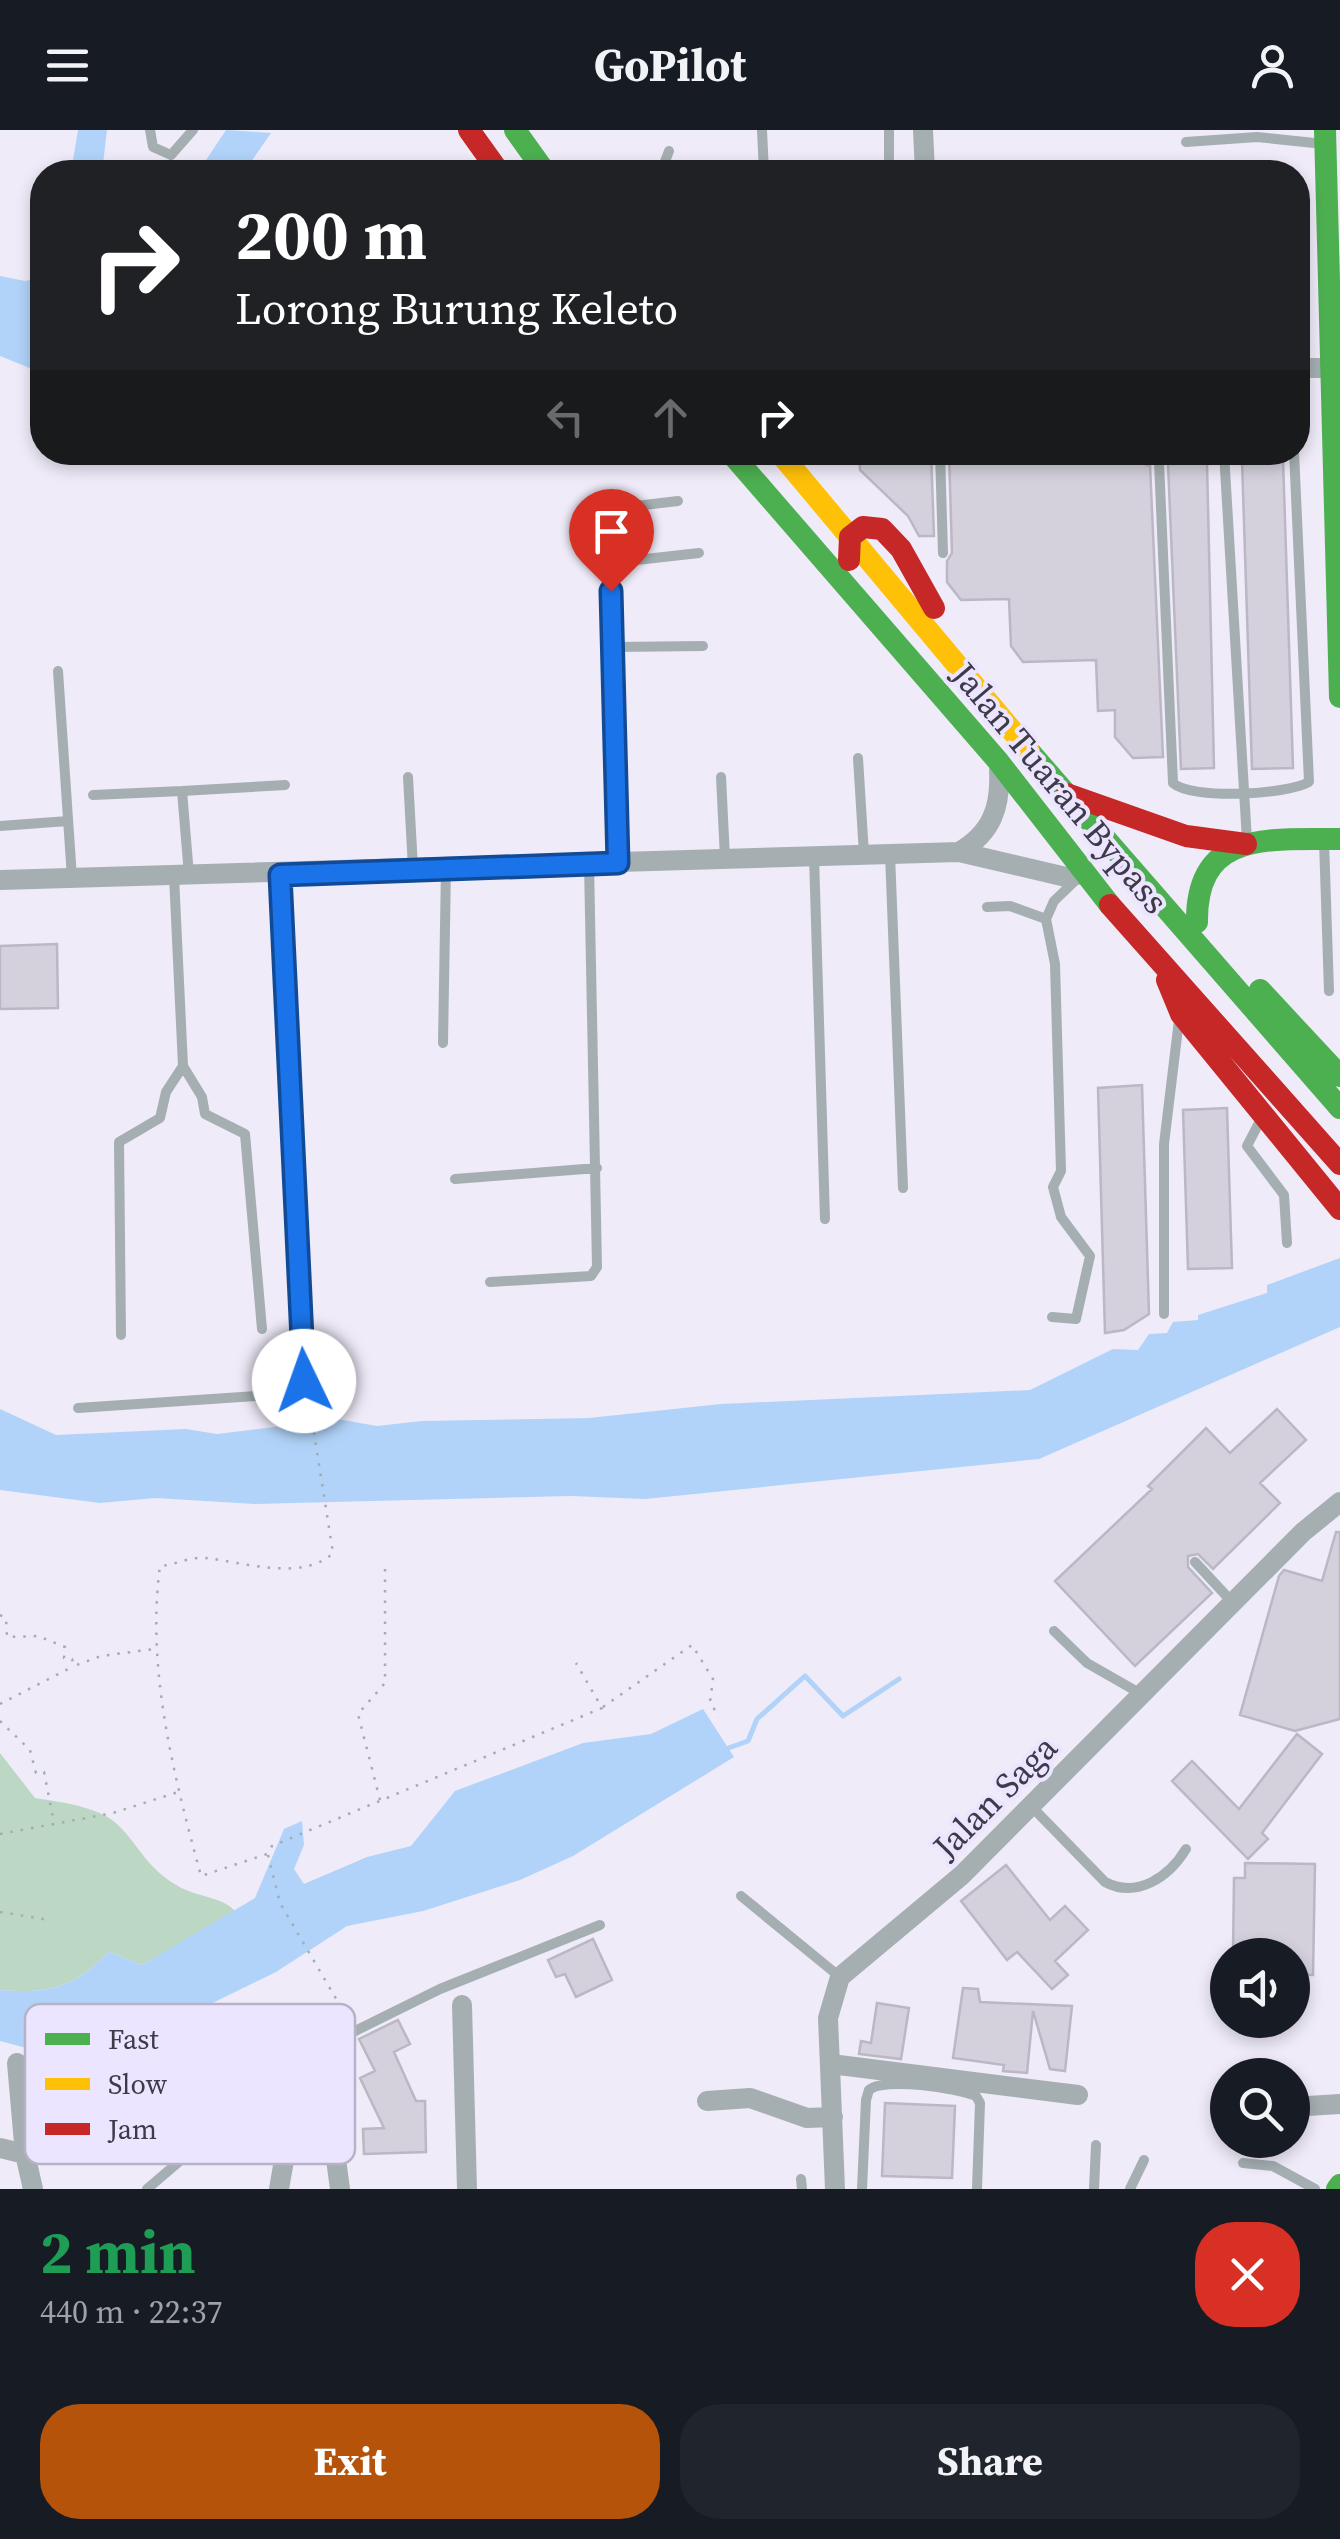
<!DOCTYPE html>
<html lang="en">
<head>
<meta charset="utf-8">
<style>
  :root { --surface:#171b24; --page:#20242c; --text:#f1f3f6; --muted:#9ea1a6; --accent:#b45309 }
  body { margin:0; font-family:"Source Serif 4",serif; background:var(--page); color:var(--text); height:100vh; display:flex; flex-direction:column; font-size:38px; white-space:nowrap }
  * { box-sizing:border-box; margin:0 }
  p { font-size:32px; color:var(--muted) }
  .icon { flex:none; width:55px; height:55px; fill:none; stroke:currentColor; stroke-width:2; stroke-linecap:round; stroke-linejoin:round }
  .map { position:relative; height:2059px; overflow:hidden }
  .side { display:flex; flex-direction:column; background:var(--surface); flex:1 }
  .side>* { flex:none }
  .top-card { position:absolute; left:30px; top:30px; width:1280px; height:305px; border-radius:40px; box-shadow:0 5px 15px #0003; background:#202124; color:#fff; overflow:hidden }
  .tools { position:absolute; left:1210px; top:1808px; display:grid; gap:20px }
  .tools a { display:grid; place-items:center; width:100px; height:100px; border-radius:50%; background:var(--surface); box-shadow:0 5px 15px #0003; font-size:50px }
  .pin { position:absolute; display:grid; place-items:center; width:85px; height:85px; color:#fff; margin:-102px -42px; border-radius:50% 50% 50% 0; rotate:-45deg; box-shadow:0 0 10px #0007 }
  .pin .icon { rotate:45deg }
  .me { position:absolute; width:110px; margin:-55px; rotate:357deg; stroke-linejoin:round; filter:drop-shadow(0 0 8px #0008) }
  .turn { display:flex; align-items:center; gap:35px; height:210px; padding:0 40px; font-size:45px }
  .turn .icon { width:130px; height:130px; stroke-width:2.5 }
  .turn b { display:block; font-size:70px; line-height:85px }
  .lanes { display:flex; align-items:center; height:95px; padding:0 40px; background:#0003; justify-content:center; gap:50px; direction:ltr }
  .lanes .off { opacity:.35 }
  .round { display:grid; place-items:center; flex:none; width:105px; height:105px; border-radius:40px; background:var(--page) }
  .head { display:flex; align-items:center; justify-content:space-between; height:170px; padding:0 40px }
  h1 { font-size:60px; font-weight:700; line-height:75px; color:#1e9e55 }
  .button { display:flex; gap:20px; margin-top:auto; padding:20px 40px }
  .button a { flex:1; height:115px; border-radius:40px; background:var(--accent); color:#fff; font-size:40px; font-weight:700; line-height:115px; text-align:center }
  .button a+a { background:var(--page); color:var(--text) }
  header { display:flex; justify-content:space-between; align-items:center; height:130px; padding:0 40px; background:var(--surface); font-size:45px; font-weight:700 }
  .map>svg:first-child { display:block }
</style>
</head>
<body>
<header><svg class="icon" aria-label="menu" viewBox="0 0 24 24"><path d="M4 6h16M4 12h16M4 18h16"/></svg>GoPilot<svg class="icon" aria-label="person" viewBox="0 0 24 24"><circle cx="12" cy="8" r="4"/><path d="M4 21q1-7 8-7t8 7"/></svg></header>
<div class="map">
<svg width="1340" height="2059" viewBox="0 0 1340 2059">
  <rect width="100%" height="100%" fill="#efebf9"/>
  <path fill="#bdd7c5" d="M 0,1623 L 35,1668 C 64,1673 103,1676 123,1700 C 143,1723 150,1740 178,1756 C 196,1767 221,1766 235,1781 L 142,1835 L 109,1822 C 74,1858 49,1864 0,1860 Z"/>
  <path fill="#b1d3f9" d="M 78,0 L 107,0 L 102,42 L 71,42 Z
    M 226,0 L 271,3 L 244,42 L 198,42 Z
    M 0,146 L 25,151 L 42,147 L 42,243 L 0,226 Z
    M 1340,1128 L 1340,1197 L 1039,1329 L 645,1369 L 571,1366 L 255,1374 L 155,1368 L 100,1373 L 0,1360 L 0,1279 L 56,1305 L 186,1299 L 217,1304 L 290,1295 L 320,1286 L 377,1296 L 422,1291 L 589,1288 L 721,1274 L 1030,1260 L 1113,1219 L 1138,1220 L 1149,1204 L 1167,1203 L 1173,1192 L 1198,1190 L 1198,1185 L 1267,1163 L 1267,1155 Z
    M 703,1579 L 734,1627 L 573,1726 L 520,1750 L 423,1781 L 347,1796 L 276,1842 L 190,1884 L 105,1915 L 34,1920 L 0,1911 L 0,1860 C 49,1864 74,1858 109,1822 L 142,1835 L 255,1768 L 284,1699 L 302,1691 L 304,1715 L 294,1739 L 304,1754 L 367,1727 L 411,1716 L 455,1661 L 583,1613 L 651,1604 Z"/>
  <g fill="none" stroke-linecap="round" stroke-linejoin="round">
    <path stroke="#b1d3f9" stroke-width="5" d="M 723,1620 L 748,1611 L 757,1589 L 805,1546 L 843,1586 L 899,1549"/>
  </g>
  <path fill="#d4d1dd" stroke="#bbb7c4" stroke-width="2.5" d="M 859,322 L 931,322 L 934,406 L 919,406 L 908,386 L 860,340 Z
    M 949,322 L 1146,322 L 1146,335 L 1150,335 L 1163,627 L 1133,628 L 1115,607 L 1115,580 L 1098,581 L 1096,530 L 1023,532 L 1011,516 L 1009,469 L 961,470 L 947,452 L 947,431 L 952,423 Z
    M 1283,329 L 1293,638 L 1252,639 L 1242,331 Z
    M 1207,333 L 1214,638 L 1181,639 L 1168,334 Z
    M 57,814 L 58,878 L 0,879 L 0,816 Z
    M 1142,955 L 1149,1184 L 1124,1200 L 1105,1203 L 1098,958 Z
    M 1227,978 L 1232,1138 L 1188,1139 L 1183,980 Z
    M 1277,1279 L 1306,1310 L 1260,1353 L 1280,1373 L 1213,1439 L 1198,1424 L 1188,1426 L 1188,1437 L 1212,1463 L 1135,1536 L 1055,1451 L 1152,1359 L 1148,1356 L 1206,1298 L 1230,1323 Z
    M 1336,1402 L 1340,1402 L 1340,1589 L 1295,1601 L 1240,1585 L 1279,1446 L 1284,1440 L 1322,1451 Z
    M 1297,1604 L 1322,1624 L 1262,1703 L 1268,1709 L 1248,1729 L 1172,1651 L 1192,1631 L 1239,1679 Z
    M 1245,1733 L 1315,1734 L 1313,1845 L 1292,1845 L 1292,1825 L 1233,1825 L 1234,1748 L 1245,1748 Z
    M 1006,1735 L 1050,1790 L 1065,1776 L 1088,1800 L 1055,1831 L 1068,1845 L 1052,1859 L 1017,1822 L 1007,1830 L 961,1771 Z
    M 593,1809 L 612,1850 L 576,1867 L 565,1844 L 556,1847 L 548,1830 Z
    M 963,1858 L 978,1859 L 980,1872 L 1072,1876 L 1065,1941 L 1050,1939 L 1033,1881 L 1027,1943 L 1003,1941 L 1004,1935 L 953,1928 Z
    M 877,1873 L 909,1878 L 901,1929 L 859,1924 L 861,1911 L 871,1913 Z
    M 398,1890 L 410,1914 L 394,1922 L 416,1971 L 425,1971 L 426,2022 L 364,2024 L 363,1999 L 384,1998 L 360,1948 L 375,1941 L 359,1909 Z
    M 885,1973 L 955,1976 L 952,2048 L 882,2046 Z"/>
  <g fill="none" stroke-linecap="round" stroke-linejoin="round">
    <path stroke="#a5acaf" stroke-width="2.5" stroke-dasharray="2.5 8" stroke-linecap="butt" d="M 309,1271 L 333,1423 C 303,1452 242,1432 206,1428 C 190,1426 176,1435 160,1436 C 146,1540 174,1646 201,1746 L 267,1724 L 272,1716 L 602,1578 L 576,1533
      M 0,1485 L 6,1488 L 7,1507 L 38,1506 L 65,1517 L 64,1528 L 72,1529 L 74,1536 L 101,1526 L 154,1519
      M 0,1574 L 74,1536
      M 603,1577 L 692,1515 L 713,1549 L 710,1572 L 719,1587
      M 0,1591 L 30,1620 L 36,1643 L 44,1642 L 54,1693
      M 380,1670 L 358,1584 L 385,1553 L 385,1433
      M 0,1704 L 113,1683 L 178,1662
      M 268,1725 L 280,1773 L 338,1872
      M 0,1782 L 49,1790"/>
    <path stroke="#a5afb2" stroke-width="10" d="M 150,0 L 153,17 L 171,25 L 193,0
      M 762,0 L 764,42
      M 1186,12 L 1257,7 L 1324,14
      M 661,42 L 669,21
      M 889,42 L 889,0
      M 940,322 L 943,423
      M 1163,322 L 1159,332 L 1173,653 C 1192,670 1286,665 1309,652 L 1294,322
      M 1224,322 L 1247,711
      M 610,433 L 699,423
      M 614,517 L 703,516
      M 58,541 L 72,748
      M 858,628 L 864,724
      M 408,647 L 413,738
      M 721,647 L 725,728
      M 182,661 L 285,655
      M 93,665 L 182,661 L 189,745
      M 0,696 L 68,691
      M 1324,711 L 1329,861
      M 890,724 L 903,1058
      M 814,726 L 825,1089
      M 618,732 L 610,387 L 619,378 L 678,371
      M 987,777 L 1010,776 L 1046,789
      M 443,913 L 446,738
      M 183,936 L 202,967 L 205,984 L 245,1004 L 262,1199
      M 1261,989 L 1247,1016 L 1284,1065 L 1287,1113
      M 455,1049 L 597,1038
      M 490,1152 L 591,1146 L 597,1137 L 589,734
      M 1164,1184 L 1164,1014 L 1179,890
      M 1052,1187 L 1076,1189 L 1090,1126 L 1061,1087 L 1053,1057 L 1061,1041 L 1055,834 L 1046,789 L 1054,771 L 1078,748
      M 121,1205 L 119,1012 L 160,988 L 166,962 L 183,936 L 174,746
      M 78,1278 L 299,1263 L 302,1259 L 280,745
      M 1195,1432 L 1234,1474
      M 1054,1501 L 1087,1533 L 1143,1565
      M 1031,1676 L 1105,1752 C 1137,1769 1169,1747 1186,1719
      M 741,1766 L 840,1847
      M 334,1923 L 341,1908 L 440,1859 L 600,1795
      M 1243,2033 L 1273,2036 L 1315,2059
      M 801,2049 L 802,2059
      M 147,2059 L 195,2018
      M 862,2059 L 866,1970 L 869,1960 C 884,1947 957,1958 976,1966 L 980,1973 L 977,2059
      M 1094,2059 L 1096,2015
      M 1130,2059 L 1144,2030"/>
    <path stroke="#a5afb2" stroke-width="20" d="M 923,0 L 925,42
      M 1298,238 L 1330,238
      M 959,722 C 992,703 1001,677 999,640
      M 0,750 L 959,722 L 1066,747 L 1082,744
      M 462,1875 L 467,2059
      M 334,1923 L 326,1955 L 340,2059
      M 17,1933 L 25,2024 L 33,2059
      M 831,1934 L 1078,1965
      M 252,1945 L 285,1970 L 287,2013 L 279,2059
      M 707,1971 L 750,1968 L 807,1988 L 833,1987
      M 1292,1977 L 1340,1974
      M 0,2018 L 25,2024
      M 835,2059 L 828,1888 L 840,1847 L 962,1745 L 1303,1402 L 1340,1372"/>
    <path stroke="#4caf50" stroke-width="22" d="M 515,0 L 545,42
      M 1325,0 L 1340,567
      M 730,322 L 998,631 L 1110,775
      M 1029,621 L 1340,978
      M 1197,792 C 1196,699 1270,710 1340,709
      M 1260,860 L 1340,946
      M 1337,2059 L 1340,2055"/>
    <path stroke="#ffc107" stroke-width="22" d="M 779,322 L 1029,621"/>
    <path stroke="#c62828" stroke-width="22" d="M 469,0 L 499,42
      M 849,430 L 850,407 L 863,397 L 882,399 L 901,419 L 934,478
      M 1067,664 L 1186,706 L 1246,714
      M 1110,775 L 1340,1034
      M 1167,850 L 1181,884 L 1340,1079"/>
  </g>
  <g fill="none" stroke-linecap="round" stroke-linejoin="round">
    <g stroke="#114b97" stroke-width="25">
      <path id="route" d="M 304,1251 L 280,745 L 618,733 L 611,461"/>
    </g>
    <use href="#route" stroke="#1a73e8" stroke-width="18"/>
  </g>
  <g text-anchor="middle" stroke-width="8" stroke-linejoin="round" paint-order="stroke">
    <g font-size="35" fill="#3e3a47" stroke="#ece5ff">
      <text transform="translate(1060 658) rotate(50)" y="12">Jalan Tuaran Bypass</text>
      <text transform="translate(995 1667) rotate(-45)" y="12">Jalan Saga</text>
    </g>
  </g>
  <rect x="25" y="1874" width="330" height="160" rx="15" fill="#ece5ff" stroke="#b8b2c8" stroke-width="2.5"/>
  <rect x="45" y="1903" width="45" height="12" fill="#4caf50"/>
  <rect x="45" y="1948" width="45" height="12" fill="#ffc107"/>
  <rect x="45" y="1993" width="45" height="12" fill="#c62828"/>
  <g font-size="28" fill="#3e3a47">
    <text x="108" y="1919">Fast</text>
    <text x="108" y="1964">Slow</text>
    <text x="108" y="2009">Jam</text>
  </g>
</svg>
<div class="tools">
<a><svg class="icon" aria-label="sound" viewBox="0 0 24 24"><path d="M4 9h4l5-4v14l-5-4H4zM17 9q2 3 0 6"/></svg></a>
<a><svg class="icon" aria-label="search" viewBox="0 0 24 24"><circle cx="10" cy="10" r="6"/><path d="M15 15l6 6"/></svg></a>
</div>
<div class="pin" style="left:611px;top:461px;background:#d93025"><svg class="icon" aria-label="arrive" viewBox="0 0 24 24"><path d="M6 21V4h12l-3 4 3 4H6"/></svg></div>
<svg class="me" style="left:304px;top:1251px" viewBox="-20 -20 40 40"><circle r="19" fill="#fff"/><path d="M0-13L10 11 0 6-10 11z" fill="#1a73e8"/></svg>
<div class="top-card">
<div class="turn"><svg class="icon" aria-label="right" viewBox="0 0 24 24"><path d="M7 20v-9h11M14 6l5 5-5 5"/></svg><div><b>200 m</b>Lorong Burung Keleto</div></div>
<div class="lanes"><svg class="icon off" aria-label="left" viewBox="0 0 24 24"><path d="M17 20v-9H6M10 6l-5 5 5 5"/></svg><svg class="icon off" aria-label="ahead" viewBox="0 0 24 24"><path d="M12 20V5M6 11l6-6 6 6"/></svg><svg class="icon" aria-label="right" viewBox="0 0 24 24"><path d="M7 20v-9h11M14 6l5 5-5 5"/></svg></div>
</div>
</div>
<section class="side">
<div class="head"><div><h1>2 min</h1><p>440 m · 22:37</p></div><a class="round" style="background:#d93025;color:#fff"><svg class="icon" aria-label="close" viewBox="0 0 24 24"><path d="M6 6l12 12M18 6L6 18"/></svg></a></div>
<div class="button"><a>Exit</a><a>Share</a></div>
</section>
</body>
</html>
